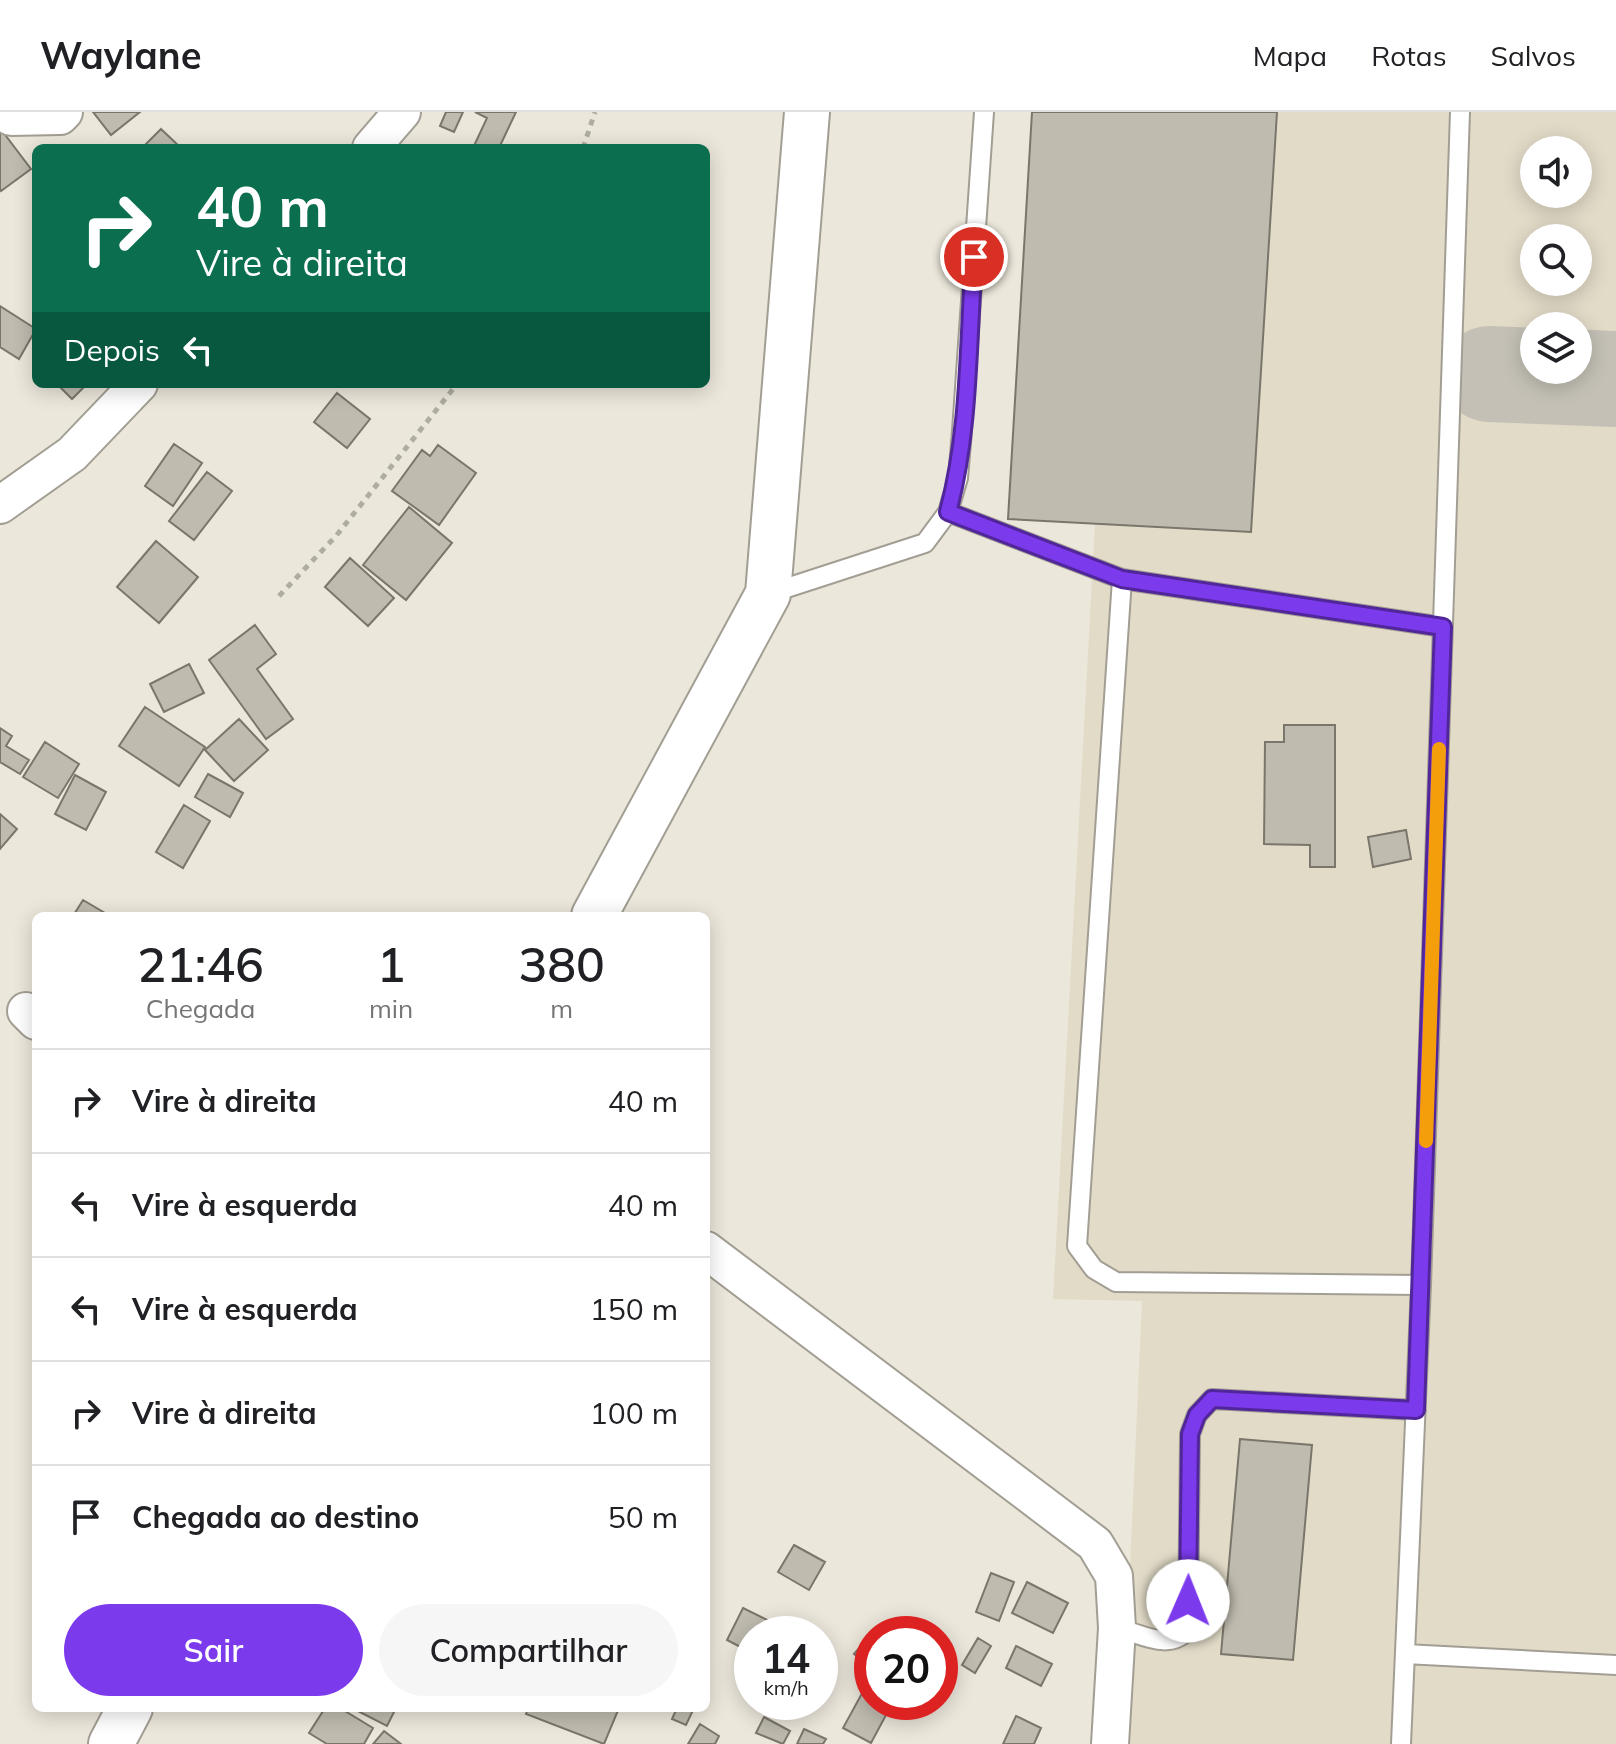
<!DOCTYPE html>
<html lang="pt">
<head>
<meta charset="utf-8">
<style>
  :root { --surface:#fff; --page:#f6f6f6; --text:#202124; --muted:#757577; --line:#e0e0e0; --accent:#7c3aed }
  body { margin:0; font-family:Mulish,sans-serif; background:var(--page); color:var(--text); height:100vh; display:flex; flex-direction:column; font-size:30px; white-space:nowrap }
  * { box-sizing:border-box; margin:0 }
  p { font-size:26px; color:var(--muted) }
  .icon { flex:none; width:44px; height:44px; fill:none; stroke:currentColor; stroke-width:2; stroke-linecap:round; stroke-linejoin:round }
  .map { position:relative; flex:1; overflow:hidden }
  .panel { position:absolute; left:32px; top:800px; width:678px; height:800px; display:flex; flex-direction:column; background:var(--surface); border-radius:12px; box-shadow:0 4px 20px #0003 }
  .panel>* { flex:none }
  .guide { position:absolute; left:32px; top:32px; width:678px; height:244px; border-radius:12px; box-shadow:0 4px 20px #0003; background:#0b6e4f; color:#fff; overflow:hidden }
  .controls { position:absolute; left:1520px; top:24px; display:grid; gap:16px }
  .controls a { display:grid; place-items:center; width:72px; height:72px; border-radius:50%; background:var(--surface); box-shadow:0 4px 20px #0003; font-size:40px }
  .speed { position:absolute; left:734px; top:1504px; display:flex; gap:16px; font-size:40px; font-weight:700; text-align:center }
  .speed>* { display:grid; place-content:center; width:104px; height:104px; border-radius:50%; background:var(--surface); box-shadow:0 4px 20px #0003; line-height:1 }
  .speed small { font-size:20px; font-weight:400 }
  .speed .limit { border:12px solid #d22; background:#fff; color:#111 }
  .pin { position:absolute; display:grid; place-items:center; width:68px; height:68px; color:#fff; margin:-34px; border:4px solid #fff; border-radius:50%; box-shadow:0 2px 8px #0007 }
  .me { position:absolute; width:88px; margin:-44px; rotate:1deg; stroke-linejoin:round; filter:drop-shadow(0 0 6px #0008) }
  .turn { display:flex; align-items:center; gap:28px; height:168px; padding:0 32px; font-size:36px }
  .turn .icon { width:104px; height:104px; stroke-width:2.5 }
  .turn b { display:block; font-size:56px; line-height:68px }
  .then { display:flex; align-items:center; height:76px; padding:0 32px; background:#0003; gap:16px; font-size:30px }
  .eta { display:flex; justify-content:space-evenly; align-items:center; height:136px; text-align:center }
  .eta b { font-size:48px; font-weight:600; line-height:56px }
  .button { display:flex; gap:16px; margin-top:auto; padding:16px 32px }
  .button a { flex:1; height:92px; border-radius:48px; background:var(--accent); color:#fff; font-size:32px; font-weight:600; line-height:92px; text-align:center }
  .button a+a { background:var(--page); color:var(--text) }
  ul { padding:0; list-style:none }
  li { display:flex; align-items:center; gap:24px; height:104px; padding:0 32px; border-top:2px solid var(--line) }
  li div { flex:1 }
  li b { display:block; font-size:30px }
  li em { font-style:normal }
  header { display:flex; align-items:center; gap:48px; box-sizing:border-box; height:112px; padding:0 40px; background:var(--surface); border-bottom:2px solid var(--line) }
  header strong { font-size:38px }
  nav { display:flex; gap:44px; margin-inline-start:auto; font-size:28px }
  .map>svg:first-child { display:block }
</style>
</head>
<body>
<header>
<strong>Waylane</strong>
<nav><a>Mapa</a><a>Rotas</a><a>Salvos</a></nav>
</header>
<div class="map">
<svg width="1616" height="1632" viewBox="0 0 1616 1632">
  <rect width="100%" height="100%" fill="#ece7db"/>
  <path fill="#e2dbc8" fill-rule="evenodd" d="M 1032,0 L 1616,0 L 1616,1632 L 1122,1632 L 1142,1189 L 1053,1187 L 1095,412 L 1008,407 ZM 1534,38 L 1578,38 L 1578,82 L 1534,82 ZM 1534,126 L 1578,126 L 1578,170 L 1534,170 ZM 1534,214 L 1578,214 L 1578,258 L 1534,258 Z"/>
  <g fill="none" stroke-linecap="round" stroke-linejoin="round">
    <path stroke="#c4c0b6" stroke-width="96" d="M 1489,262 L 1616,267"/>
  </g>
  <path fill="#bfbbaf" stroke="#7a766b" stroke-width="2" d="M 93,0 L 140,0 L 111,23 Z
    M 446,0 L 463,0 L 454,20 L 440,14 Z
    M 475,0 L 516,0 L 499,36 L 473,36 L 487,6 Z
    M 1032,0 L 1277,0 L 1251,420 L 1008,407 Z
    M 0,16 L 31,57 L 1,79 L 0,77 Z
    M 161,17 L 181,36 L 142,36 Z
    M 0,194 L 36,217 L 19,247 L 0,235 Z
    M 57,272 L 87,272 L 72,287 Z
    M 337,281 L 370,307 L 347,336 L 314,310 Z
    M 174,332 L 202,351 L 173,394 L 145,374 Z
    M 438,333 L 476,361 L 439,413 L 392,379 L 422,338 L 430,344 Z
    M 207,360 L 232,379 L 194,428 L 169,409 Z
    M 409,395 L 452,431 L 406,488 L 363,453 Z
    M 156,429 L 198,465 L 159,511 L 117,475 Z
    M 350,446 L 394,486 L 368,514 L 325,475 Z
    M 255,513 L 276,542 L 257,557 L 293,607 L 266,627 L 209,548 Z
    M 189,552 L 204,581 L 164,600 L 150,572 Z
    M 145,595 L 205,635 L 179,674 L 119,634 Z
    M 239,607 L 268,638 L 234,669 L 205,638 Z
    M 1284,613 L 1335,613 L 1335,755 L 1310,755 L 1310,733 L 1264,732 L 1265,630 L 1284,630 Z
    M 0,616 L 12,624 L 6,634 L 29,648 L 20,662 L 0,650 Z
    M 45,630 L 79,652 L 58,686 L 23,665 Z
    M 208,662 L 243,681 L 230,705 L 195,685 Z
    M 75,663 L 106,680 L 86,718 L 55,702 Z
    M 184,693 L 210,709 L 183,756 L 156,740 Z
    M 0,702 L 17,717 L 0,737 Z
    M 1406,718 L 1411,747 L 1373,755 L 1368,725 Z
    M 83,788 L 110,804 L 73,804 Z
    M 1240,1327 L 1312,1333 L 1293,1548 L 1221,1542 Z
    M 794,1433 L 825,1450 L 809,1478 L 778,1460 Z
    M 991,1461 L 1014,1470 L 999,1509 L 976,1500 Z
    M 1027,1470 L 1068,1491 L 1053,1521 L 1012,1501 Z
    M 743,1496 L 796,1522 L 752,1522 L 752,1541 L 727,1528 Z
    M 877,1516 L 884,1522 L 872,1522 L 872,1557 L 854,1542 Z
    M 978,1526 L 991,1534 L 975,1561 L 962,1553 Z
    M 1016,1534 L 1052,1552 L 1041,1574 L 1006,1556 Z
    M 866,1574 L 872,1577 L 872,1590 L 893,1590 L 871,1631 L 843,1616 Z
    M 325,1596 L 340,1596 L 373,1616 L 364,1632 L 327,1632 L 309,1621 Z
    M 352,1596 L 396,1596 L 387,1614 Z
    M 528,1596 L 619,1596 L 604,1632 L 526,1602 Z
    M 677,1596 L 694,1596 L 686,1613 L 672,1607 Z
    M 1016,1604 L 1041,1616 L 1034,1632 L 1003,1632 Z
    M 764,1605 L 790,1619 L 783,1632 L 756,1621 Z
    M 700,1612 L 719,1624 L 715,1632 L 688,1632 Z
    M 804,1617 L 826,1627 L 823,1632 L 797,1632 Z
    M 384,1619 L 401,1632 L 373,1632 Z"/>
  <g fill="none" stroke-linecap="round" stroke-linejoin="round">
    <g stroke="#a29e93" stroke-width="22">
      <path id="service" d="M 948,400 L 1122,467
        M 768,482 L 925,431 L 948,400 L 958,366 L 962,319 L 984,0
        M 1421,1173 L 1116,1170 L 1094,1157 L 1077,1134 L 1122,467 L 1443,515
        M 1117,1516 C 1142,1522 1170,1540 1188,1517 L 1190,1322 L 1197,1303 L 1212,1287 L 1416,1298
        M 1405,1542 L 1616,1553
        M 1401,1632 L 1421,1173 L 1460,0"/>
    </g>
    <g stroke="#a29e93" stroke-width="40">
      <path id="minor" d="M 3,0 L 11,5 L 60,4 L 64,0
        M 371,36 L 402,0
        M 0,393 L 72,342 L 139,272
        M 26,899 L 36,909
        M 706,1138 L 1095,1432 L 1114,1464 L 1117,1516 L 1110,1632"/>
    </g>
    <g stroke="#a29e93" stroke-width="48">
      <path id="tertiary" d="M 594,804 L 768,482 L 807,0
        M 111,1632 L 130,1596"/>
    </g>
    <path stroke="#afaca2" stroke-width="5" stroke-dasharray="6 6" stroke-linecap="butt" d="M 583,36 L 595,0
      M 279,484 L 336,424 L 457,272"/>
    <use href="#service" stroke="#fff" stroke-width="18"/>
    <use href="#minor" stroke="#fff" stroke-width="36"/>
    <use href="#tertiary" stroke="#fff" stroke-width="44"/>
  </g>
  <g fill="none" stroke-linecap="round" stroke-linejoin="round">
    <g stroke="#51269a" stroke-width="20">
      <path id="route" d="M 974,145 C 968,230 970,319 948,400 L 1122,467 L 1443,515 L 1416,1298 L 1212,1287 L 1197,1303 L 1190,1322 L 1188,1489"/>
    </g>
    <use href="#route" stroke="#7c3aed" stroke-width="14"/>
    <path stroke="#f59e0b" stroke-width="14" d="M 1426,1029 L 1439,637"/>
  </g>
</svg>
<div class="controls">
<a><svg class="icon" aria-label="sound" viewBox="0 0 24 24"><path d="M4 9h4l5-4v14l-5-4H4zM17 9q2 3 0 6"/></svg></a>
<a><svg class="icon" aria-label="search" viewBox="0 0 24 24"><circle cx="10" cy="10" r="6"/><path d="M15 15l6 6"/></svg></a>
<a><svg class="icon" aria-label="layers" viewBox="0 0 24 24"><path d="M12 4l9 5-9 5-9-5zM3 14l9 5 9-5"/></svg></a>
</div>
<div class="speed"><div>14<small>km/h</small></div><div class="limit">20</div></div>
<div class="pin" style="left:974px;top:145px;background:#d93025"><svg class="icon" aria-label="arrive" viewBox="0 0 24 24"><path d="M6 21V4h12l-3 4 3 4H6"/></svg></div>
<svg class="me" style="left:1188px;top:1489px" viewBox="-20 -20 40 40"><circle r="19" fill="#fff"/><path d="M0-13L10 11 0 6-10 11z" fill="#7c3aed"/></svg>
<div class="guide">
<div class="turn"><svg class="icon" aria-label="right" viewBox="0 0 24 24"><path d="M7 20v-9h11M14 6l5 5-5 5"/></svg><div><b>40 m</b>Vire à direita</div></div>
<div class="then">Depois<svg class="icon" aria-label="left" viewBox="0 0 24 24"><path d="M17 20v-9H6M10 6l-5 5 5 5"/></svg></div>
</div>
<section class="panel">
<div class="eta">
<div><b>21:46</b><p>Chegada</p></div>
<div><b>1</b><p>min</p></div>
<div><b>380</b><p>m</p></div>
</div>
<ul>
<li><svg class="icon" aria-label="right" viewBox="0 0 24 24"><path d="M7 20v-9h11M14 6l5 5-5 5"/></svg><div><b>Vire à direita</b></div><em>40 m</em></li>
<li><svg class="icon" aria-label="left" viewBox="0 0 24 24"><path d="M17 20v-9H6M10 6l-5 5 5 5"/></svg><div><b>Vire à esquerda</b></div><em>40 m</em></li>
<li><svg class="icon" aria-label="left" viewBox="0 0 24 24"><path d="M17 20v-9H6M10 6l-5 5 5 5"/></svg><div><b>Vire à esquerda</b></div><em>150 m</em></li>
<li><svg class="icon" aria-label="right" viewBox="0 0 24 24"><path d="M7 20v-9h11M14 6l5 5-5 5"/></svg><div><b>Vire à direita</b></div><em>100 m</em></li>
<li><svg class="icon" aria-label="arrive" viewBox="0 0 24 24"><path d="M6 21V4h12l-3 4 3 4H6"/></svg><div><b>Chegada ao destino</b></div><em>50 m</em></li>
</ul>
<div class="button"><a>Sair</a><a>Compartilhar</a></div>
</section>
</div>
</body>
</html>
